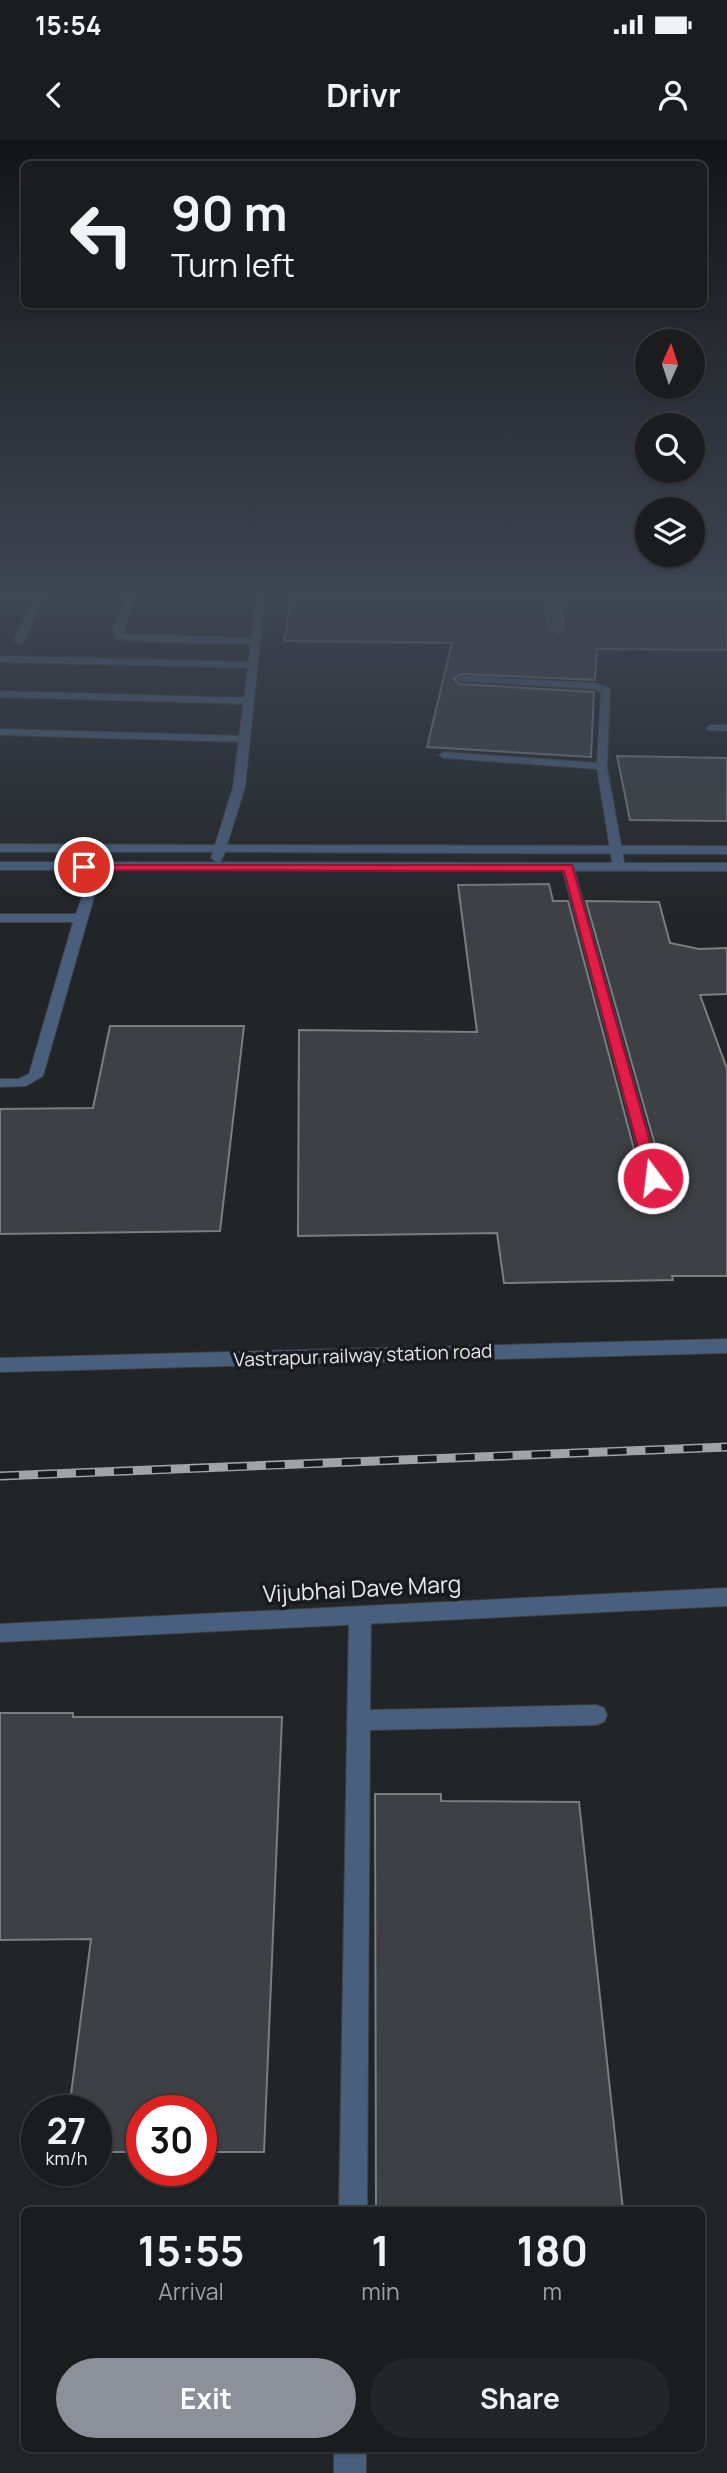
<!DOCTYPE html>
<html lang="en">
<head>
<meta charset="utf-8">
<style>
  :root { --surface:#1a1c1e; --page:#232527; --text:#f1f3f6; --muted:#9fa1a4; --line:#383a3c; --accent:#8c9099 }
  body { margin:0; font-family:Manrope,sans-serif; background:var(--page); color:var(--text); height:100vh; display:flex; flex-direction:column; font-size:26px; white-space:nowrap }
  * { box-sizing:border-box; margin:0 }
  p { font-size:23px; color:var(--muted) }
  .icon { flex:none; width:38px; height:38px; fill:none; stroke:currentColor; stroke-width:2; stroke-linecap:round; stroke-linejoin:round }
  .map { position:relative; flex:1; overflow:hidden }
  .sheet { position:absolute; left:21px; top:2067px; width:684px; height:245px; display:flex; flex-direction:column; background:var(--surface); border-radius:10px; box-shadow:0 2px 5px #0004,0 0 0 2px var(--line) }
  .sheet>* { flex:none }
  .hud { position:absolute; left:21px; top:21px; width:686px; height:147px; border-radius:10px; box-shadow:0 2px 5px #0004,0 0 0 2px var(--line); background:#1a1c1e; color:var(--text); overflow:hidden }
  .needle { width:46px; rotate:3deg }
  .controls { position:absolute; left:635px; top:189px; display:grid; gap:14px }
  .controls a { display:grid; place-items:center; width:70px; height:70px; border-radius:50%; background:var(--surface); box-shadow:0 2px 5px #0004,0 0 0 2px var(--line); font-size:35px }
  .speed { position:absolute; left:21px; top:1955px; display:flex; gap:14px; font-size:35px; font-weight:700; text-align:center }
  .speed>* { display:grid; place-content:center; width:91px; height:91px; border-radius:50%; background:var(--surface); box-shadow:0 2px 5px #0004,0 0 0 2px var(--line); line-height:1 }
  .speed small { font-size:18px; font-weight:400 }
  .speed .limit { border:10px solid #d22; background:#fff; color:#111 }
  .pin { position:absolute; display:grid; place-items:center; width:60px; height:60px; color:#fff; margin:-30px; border:4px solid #fff; border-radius:50%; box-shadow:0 2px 7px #0007 }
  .me { position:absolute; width:77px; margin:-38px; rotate:345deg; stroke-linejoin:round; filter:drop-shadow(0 0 5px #0008) }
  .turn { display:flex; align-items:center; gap:24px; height:147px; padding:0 35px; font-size:32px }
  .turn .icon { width:91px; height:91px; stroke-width:2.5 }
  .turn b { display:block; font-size:49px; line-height:60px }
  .eta { display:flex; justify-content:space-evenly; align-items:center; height:119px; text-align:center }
  .eta b { font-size:42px; font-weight:700; line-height:49px }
  .button { display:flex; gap:14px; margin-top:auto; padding:14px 35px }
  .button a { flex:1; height:80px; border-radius:42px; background:var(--accent); color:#fff; font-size:28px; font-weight:700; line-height:80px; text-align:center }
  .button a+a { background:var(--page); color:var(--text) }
  .status { display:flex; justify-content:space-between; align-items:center; height:49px; padding:0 35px; background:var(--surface); direction:ltr }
  .status svg { height:19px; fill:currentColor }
  header { display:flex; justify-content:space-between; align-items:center; height:91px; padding:0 35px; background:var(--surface); font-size:32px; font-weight:700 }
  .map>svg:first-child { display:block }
</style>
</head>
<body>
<div class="status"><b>15:54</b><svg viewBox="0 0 49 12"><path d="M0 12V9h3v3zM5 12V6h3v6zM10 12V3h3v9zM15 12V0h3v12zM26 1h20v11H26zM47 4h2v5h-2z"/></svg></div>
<header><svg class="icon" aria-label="back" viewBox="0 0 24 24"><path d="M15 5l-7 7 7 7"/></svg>Drivr<svg class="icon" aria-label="person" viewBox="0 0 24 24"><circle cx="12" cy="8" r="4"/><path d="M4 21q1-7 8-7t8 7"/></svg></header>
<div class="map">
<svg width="727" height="2333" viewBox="0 0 727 2333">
  <rect width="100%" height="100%" fill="#222528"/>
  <path fill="#3d4044" stroke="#7a7d82" stroke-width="2" d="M 292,455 L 545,455 L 550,488 L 560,493 L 564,490 L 558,455 L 727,455 L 727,510 L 597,509 L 595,540 L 461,534 L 454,539 L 459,544 L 594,552 L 591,617 L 427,607 L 452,503 L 284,501 Z
    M 617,616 L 727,618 L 727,681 L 630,680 Z
    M 549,744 L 553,761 L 568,761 L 642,1039 L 652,1045 L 659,1045 L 664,1037 L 586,761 L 659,762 L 670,803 L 699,809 L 727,808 L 727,854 L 700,855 L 727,929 L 727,1136 L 672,1136 L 673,1140 L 504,1143 L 497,1093 L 298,1096 L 299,890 L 477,892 L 458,745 Z
    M 110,886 L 244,886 L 220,1091 L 0,1094 L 0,969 L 93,968 Z
    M 0,1573 L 73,1573 L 73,1577 L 282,1577 L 264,2012 L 201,2012 L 201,1970 L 142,1970 L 142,2012 L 96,2012 L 96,1970 L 69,1970 L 91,1799 L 0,1800 Z
    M 375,1654 L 441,1654 L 441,1661 L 579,1662 L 623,2070 L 376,2070 Z"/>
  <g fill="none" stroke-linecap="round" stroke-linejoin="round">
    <g stroke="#3e4043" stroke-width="2">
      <path id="minor" d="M 0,455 L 129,455 L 134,460 L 123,494 L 256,498 L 261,501 L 256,504 L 134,502 L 116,498 L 112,491 L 125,461 L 121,458 L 43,458 L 24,501 L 19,504 L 14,501 L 34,458 L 0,459 Z
        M 547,455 L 555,455 L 561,490 L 553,488 Z
        M 0,516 L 253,522 L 258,525 L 253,528 L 0,522 Z
        M 462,536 L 596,543 L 610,549 L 607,627 L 625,727 L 623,730 L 613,727 L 597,629 L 444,618 L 439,615 L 444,612 L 597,623 L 601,552 L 594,549 L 459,541 L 457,539 Z
        M 0,551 L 249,558 L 254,561 L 249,564 L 0,557 Z
        M 711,585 L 727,585 L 727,591 L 707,590 L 706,588 Z
        M 0,589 L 245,596 L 250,599 L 245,602 L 0,595 Z
        M 568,724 L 574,728 L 661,1038 L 659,1042 L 653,1043 L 645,1038 L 562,728 Z
        M 88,753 L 94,757 L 43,936 L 26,946 L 0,947 L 0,939 L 19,939 L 29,934 L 73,782 L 0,782 L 0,774 L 76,774 L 82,757 Z
        M 360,1467 L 368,1470 L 371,1476 L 370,1570 L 596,1565 L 604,1568 L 607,1575 L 604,1582 L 596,1585 L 370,1590 L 367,2070 L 339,2070 L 349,1476 L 352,1470 Z
        M 334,2308 L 366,2308 L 366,2333 L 334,2333 Z"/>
    </g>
    <g stroke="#3e4043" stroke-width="2">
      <path id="tertiary" d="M 257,455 L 265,455 L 245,647 L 227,705 L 727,706 L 727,714 L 225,712 L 221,721 L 217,722 L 211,718 L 213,712 L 0,712 L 0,704 L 215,705 L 233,647 Z
        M 0,722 L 727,723 L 727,731 L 0,730 Z
        M 727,1199 L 727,1213 L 0,1232 L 0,1218 Z
        M 727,1448 L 727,1466 L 0,1502 L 0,1484 Z"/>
    </g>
    <use href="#minor" fill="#495f7e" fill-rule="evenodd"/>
    <use href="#tertiary" fill="#495f7e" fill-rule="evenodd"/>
    <g stroke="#a1a3a6" stroke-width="9">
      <path id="rail" d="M 0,1336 L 727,1307"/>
    </g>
    <use href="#rail" stroke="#191b1f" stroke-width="6" stroke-dasharray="19" stroke-linecap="butt"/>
  </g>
  <linearGradient id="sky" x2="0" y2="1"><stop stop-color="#131416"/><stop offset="0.58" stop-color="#3e4653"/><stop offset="1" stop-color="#3e4653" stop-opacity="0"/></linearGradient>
  <rect width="727" height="782" fill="url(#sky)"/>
  <path fill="#e11d48" stroke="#92132f" stroke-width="2" d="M 80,725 L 572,725 L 660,1038 L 653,1042 L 646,1038 L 564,731 L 84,730 L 80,729 Z"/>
  <g text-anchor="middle" stroke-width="7" stroke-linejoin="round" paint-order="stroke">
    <g font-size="19" fill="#e8e9ec" stroke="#191b1f">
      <text transform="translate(363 1215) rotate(-2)" y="7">Vastrapur railway station road</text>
    </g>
    <g font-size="23" fill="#e8e9ec" stroke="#191b1f">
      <text transform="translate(362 1449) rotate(-3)" y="8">Vijubhai Dave Marg</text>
    </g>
  </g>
</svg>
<div class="controls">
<a><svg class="needle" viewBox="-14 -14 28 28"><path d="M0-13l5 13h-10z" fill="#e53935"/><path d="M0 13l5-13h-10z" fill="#9fa1a4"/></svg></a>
<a><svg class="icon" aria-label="search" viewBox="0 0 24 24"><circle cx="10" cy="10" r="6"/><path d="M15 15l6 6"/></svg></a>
<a><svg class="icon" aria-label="layers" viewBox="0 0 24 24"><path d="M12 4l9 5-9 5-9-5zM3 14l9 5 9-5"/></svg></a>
</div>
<div class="speed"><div>27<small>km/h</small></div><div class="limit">30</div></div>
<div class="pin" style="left:84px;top:727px;background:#d93025"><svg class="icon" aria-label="arrive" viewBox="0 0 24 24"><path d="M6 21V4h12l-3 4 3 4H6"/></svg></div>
<svg class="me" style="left:653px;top:1038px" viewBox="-20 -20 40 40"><circle r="17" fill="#e11d48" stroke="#fff" stroke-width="3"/><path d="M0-11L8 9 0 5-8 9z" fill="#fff"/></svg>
<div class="hud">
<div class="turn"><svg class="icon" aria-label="left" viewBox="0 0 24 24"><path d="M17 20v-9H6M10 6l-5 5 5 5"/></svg><div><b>90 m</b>Turn left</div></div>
</div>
<section class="sheet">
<div class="eta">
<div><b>15:55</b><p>Arrival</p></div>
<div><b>1</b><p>min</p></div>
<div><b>180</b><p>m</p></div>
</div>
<div class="button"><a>Exit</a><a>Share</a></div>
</section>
</div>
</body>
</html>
